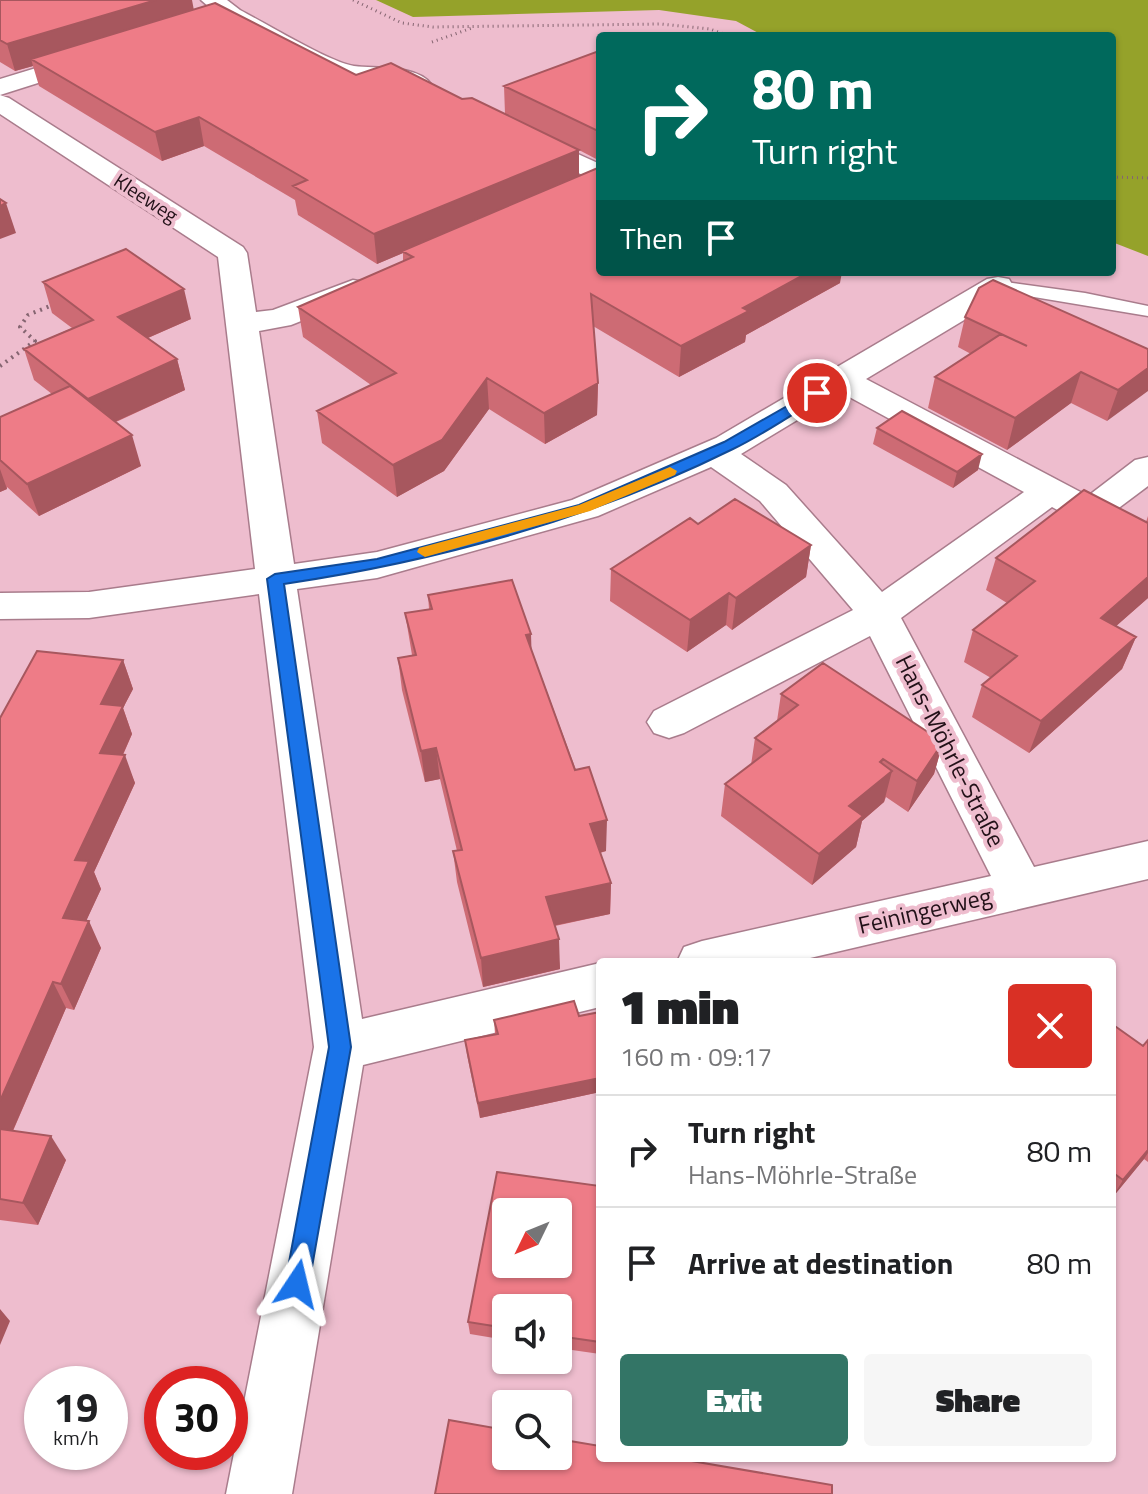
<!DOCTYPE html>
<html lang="en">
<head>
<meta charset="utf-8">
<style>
  :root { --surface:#fff; --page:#f6f6f6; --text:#202124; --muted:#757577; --line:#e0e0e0; --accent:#337566 }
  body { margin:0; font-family:"Titillium Web",sans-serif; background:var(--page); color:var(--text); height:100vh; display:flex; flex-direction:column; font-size:30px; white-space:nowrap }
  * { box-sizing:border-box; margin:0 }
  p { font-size:26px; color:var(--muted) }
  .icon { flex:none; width:44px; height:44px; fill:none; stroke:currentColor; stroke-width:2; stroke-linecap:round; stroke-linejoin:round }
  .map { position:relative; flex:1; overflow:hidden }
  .details { position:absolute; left:596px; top:958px; width:520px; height:504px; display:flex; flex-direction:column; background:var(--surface); border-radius:8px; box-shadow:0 2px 6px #0004 }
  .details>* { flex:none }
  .banner { position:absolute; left:596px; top:32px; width:520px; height:244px; border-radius:8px; box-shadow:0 2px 6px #0004; background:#00695c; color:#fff; overflow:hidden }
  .needle { width:52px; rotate:227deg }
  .buttons { position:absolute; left:492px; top:1198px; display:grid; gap:16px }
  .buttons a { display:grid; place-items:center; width:80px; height:80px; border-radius:8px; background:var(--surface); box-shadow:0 2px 6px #0004; font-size:40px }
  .speed { position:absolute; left:24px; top:1366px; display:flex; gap:16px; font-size:40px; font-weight:700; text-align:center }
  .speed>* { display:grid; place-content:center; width:104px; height:104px; border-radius:50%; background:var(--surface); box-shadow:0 2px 6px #0004; line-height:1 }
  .speed small { font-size:20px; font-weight:400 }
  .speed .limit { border:12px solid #d22; background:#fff; color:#111 }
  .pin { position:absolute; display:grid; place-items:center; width:68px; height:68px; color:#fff; margin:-34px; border:4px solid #fff; border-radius:50%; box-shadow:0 2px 8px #0007 }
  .me { position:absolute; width:88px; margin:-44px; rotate:10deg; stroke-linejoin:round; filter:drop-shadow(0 0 6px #0008) }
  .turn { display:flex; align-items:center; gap:28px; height:168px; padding:0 24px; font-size:36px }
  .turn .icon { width:104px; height:104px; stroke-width:2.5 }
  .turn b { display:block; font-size:56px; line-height:68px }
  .then { display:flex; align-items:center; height:76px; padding:0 24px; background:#0003; gap:16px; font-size:30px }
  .round { display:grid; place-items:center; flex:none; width:84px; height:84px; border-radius:8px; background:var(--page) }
  .headline { display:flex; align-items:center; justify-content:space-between; height:136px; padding:0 24px }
  h1 { font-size:48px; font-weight:800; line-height:60px }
  .cta { display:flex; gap:16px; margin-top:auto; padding:16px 24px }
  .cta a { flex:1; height:92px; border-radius:8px; background:var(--accent); color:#fff; font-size:32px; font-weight:800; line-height:92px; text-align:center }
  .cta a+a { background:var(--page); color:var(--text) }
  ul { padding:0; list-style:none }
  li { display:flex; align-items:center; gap:24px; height:112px; padding:0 24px; border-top:2px solid var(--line) }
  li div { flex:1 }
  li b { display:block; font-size:30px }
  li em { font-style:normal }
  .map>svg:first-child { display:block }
</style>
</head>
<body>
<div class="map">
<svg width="1148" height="1494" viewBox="0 0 1148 1494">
  <rect width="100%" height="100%" fill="#eebdce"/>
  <path fill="#95a22a" d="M 376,0 L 1148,0 L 1148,256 L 1112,242 L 1112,36 L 764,36 L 736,21 L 659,10 L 413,17 Z"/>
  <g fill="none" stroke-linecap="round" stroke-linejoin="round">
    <g stroke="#a97c8c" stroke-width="3">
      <path id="lane" d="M 998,281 L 1085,293 L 1148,306 L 1148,316 L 992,290 L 990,286 L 992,282 Z"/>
    </g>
    <g stroke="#a97c8c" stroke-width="3">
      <path id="street" d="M 201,0 L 227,0 L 240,10 C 265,23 331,63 354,66 C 376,69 417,64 432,85 L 428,90 L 419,93 L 391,83 L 336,78 L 224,20 Z
        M 92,51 L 101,53 L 104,58 L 101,63 L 0,95 L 0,79 Z
        M 0,95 L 9,98 L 243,247 L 247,253 L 256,312 L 273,310 L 353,280 L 364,282 L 368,289 L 364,296 L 291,325 L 259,331 L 294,564 L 377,552 L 572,500 L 716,438 L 987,279 L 998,277 L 1009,279 L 1013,286 L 1009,293 L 866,379 L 1088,496 L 1135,460 L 1148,457 L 1148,486 L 1116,510 L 1148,527 L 1148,555 L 1134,552 L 1052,507 L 901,618 L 1034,867 L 1148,841 L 1148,879 L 793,962 L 677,962 L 684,947 L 702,941 L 991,876 L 870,636 L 684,733 L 669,738 L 654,733 L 647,722 L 654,711 L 853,610 L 760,501 L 711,467 L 598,516 L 377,578 L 297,589 L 362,1019 L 600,963 L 600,1007 L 363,1065 L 292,1494 L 226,1494 L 314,1047 L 259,594 L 89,618 L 0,619 L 0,593 L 89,592 L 255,569 L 218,257 L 0,114 ZM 842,393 L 1024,492 L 882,592 L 786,485 L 741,454 Z
        M 527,131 L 600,164 L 600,183 L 518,145 L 514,139 L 518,133 Z"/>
    </g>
    <path stroke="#856571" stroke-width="3" stroke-dasharray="1 4" stroke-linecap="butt" d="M 353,0 L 402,23 L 433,27 L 660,24 L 710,29 L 729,36
      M 432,42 L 472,28
      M 1112,177 L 1148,178"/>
    <path stroke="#856571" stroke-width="4" stroke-dasharray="2 5" stroke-linecap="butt" d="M 0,366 L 35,341 L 20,327 L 28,315 L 55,304"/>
    <use href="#lane" fill="#fff" fill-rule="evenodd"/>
    <use href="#street" fill="#fff" fill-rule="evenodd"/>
  </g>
  <path fill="#cd6b74" d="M 0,0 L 194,9 L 356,75 L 462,99 L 505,114 L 504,86 L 600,54 L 600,161 L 579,150 L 579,176 L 840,283 L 746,335 L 745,342 L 679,377 L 593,326 L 598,383 L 597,415 L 545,444 L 489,409 L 444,471 L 397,497 L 322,443 L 317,411 L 371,385 L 303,337 L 298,307 L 403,261 L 403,253 L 377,264 L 298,215 L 295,200 L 204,146 L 162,161 L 39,86 L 33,66 L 15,71 L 0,62 Z
    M 43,282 L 191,319 L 148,338 L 177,359 L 185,390 L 116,422 L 141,466 L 39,516 L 7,487 L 7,489 L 0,492 L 0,417 L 52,394 L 34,380 L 24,349 L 72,328 L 52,313 Z
    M 965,317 L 1148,349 L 1107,421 L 1071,403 L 1007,450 L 928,408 L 935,377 L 971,354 L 958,347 Z
    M 877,428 L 978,470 L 953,488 L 873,444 Z
    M 1148,516 L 1148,598 L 1116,626 L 1136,637 L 1122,669 L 1029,753 L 972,717 L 982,685 L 991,678 L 964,662 L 973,630 L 1007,603 L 986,590 L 996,558 L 1146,522 Z
    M 698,524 L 811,545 L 806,577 L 732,630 L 726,625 L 687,652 L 610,601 L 611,569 Z
    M 428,595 L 532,651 L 606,851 L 600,853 L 611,883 L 610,914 L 555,926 L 560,969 L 483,987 L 457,882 L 453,851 L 457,851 L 440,779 L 425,782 L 402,690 L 398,658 L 412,655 L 405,613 L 429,609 Z
    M 123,660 L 133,689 L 123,708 L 132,734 L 123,755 L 135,783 L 94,872 L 101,889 L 86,921 L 101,948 L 74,1010 L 66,1008 L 13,1131 L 66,1160 L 38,1225 L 0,1220 L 0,718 Z
    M 781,694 L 943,742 L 934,774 L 908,812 L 886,797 L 884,802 L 862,821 L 856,847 L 812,885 L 721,816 L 725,784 L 751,765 L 755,738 L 777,721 Z
    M 600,1012 L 600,1092 L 480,1118 L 467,1055 L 465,1040 L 495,1034 L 494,1020 L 579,1016 Z
    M 1112,1024 L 1143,1046 L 1148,1040 L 1148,1162 L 1144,1159 L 1112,1198 Z
    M 600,1186 L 600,1354 L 558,1348 L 558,1308 L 506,1308 L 506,1340 L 470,1334 L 468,1322 Z"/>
  <path fill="#a7575e" d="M 156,0 L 192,0 L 195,16 L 31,59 L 33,66 L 15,71 L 7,44 Z
    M 199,117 L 204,146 L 162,161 L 155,132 Z
    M 579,150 L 579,179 L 402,251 L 403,253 L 377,264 L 374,234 Z
    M 6,203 L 16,233 L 0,239 L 0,206 Z
    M 809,272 L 842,272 L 840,283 L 746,335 L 745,342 L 679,377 L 681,346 L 743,308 Z
    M 184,289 L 191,319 L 127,347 L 118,317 Z
    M 177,359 L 185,390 L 97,430 L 88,399 Z
    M 1148,368 L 1148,391 L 1107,421 L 1118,390 Z
    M 1081,372 L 1071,403 L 1007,450 L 1015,418 Z
    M 487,378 L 489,409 L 444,471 L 397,497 L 393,465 Z
    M 598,383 L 597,415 L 545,444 L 544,413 Z
    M 132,435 L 141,466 L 39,516 L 27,484 Z
    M 982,454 L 978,470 L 953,488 L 957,472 Z
    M 0,469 L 7,489 L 0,492 Z
    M 811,545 L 806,577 L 732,630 L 736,598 Z
    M 1148,577 L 1148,598 L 1089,650 L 1101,618 Z
    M 729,593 L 726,625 L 687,652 L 690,620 Z
    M 531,634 L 532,666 L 526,635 Z
    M 1136,637 L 1122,669 L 1029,753 L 1041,721 Z
    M 123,660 L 133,689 L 123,708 L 132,734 L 111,781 L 100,753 L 101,704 Z
    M 943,742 L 934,774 L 908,812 L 917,781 Z
    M 436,748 L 440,779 L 425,782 L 421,751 Z
    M 125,755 L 135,783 L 94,872 L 101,889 L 75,945 L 63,918 L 75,860 Z
    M 883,759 L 877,783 L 892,771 L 884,802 L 862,821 L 856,847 L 812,885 L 819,854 L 849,806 L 880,762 Z
    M 607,820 L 606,851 L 590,855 L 590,824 Z
    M 611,883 L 610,914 L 547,927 L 546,897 Z
    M 89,921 L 101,948 L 74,1010 L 61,984 Z
    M 559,939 L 560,969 L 483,987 L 481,958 Z
    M 53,982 L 66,1008 L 4,1151 L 0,1145 L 0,1101 Z
    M 600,1078 L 600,1092 L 480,1118 L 478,1103 Z
    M 51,1136 L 66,1160 L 38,1225 L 23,1203 Z
    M 1148,1150 L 1148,1153 L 1144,1159 L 1112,1198 L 1123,1180 Z
    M 0,1309 L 10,1321 L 0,1345 Z"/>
  <path fill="#ee7c87" stroke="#a7575e" stroke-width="2" fill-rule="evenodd" d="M 0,0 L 156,0 L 7,44 L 0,40 Z
    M 215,3 L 356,75 L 391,63 L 462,99 L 472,98 L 579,150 L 374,234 L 293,186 L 307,180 L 199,117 L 155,132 L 31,59 Z
    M 596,52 L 600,54 L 600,132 L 504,86 Z
    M 600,167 L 600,272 L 809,272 L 743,308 L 749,311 L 681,346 L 591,294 L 598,383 L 544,413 L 487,378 L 442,440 L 393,465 L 317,411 L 396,373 L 298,307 L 413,257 L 402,251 Z
    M 0,199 L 6,203 L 0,206 Z
    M 126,249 L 184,289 L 118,317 L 177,359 L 88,399 L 24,349 L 93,320 L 43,282 Z
    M 993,280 L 1148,349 L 1148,368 L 1118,390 L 1081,372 L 1015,418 L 935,377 L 1001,334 L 1027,346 L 965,317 L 979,288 Z
    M 70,386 L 132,435 L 27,484 L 0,460 L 0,417 Z
    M 902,411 L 982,454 L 957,472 L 877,428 Z
    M 1084,490 L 1148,523 L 1148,577 L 1101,618 L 1136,637 L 1041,721 L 982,685 L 1017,656 L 973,630 L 1035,581 L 996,558 Z
    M 735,499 L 811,545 L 736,598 L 729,593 L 690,620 L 611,569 L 690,518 L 698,524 Z
    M 512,580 L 531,634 L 526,635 L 575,770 L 589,767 L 607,820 L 590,824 L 611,883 L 546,897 L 559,939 L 481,958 L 453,851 L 462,850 L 436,748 L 421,751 L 398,658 L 416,655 L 405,613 L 432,609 L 428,595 Z
    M 37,651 L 123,660 L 101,704 L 123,706 L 100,753 L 125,755 L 75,860 L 89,861 L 63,918 L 89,921 L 61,984 L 53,982 L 0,1101 L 0,718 Z
    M 823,663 L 943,742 L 917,781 L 883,759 L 880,762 L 892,771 L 849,806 L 863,816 L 819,854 L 725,784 L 771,749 L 755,738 L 798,705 L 781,694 Z
    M 574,1001 L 579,1016 L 600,1012 L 600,1078 L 478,1103 L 465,1040 L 498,1034 L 494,1020 Z
    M 1112,1024 L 1143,1046 L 1148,1040 L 1148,1150 L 1123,1180 L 1112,1172 Z
    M 0,1129 L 51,1136 L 23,1203 L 0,1199 Z
    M 497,1172 L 600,1186 L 600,1342 L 558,1336 L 558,1308 L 506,1308 L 506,1328 L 468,1322 ZM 506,1212 L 558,1212 L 558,1264 L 506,1264 Z
    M 449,1420 L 506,1430 L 506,1456 L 558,1456 L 558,1439 L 600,1446 L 600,1458 L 674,1458 L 832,1485 L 832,1494 L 435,1494 Z"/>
  <path fill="#1a73e8" stroke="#114b97" stroke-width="2" d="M 817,389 L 822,390 L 822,396 C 793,414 764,434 733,449 C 592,519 438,561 284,584 L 351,1047 L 309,1284 L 306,1293 L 297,1297 L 289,1293 L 285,1284 L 329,1047 L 267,579 L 275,574 L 377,559 L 579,505 L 724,442 Z"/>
  <path fill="#f59e0b" d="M 670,467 L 677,471 L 675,475 L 590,511 L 425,557 L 417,552 L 419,548 L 579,505 Z"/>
  <g text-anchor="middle" stroke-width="8" stroke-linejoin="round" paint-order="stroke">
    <g font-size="20" fill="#221118" stroke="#eebdce">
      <text transform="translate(146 198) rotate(33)" y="7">Kleeweg</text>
    </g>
    <g font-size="24" fill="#221118" stroke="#eebdce">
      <text transform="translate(950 751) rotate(63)" y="8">Hans-Möhrle-Straße</text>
      <text transform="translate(925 911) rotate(-13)" y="8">Feiningerweg</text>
    </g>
  </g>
</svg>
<div class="buttons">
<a><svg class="needle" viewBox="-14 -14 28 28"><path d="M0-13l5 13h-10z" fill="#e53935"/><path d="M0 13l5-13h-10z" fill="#757577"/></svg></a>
<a><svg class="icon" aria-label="sound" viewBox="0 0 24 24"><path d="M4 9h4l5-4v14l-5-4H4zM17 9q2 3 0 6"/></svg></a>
<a><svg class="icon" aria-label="search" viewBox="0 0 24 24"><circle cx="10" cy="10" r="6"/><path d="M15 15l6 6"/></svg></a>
</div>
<div class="speed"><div>19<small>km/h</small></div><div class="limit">30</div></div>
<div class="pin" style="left:817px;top:393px;background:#d93025"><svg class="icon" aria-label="arrive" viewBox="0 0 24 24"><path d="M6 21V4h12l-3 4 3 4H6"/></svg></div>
<svg class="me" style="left:297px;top:1284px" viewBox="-20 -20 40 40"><path d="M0-17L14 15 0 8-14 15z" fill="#1a73e8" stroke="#fff" stroke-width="4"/></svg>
<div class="banner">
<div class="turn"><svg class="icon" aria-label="right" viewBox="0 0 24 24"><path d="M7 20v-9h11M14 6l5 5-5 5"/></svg><div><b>80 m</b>Turn right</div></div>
<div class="then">Then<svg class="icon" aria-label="arrive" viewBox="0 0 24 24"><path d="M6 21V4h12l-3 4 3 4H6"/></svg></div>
</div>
<section class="details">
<div class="headline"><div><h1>1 min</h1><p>160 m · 09:17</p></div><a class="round" style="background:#d93025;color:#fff"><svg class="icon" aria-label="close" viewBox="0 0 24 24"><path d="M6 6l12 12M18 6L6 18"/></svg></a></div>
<ul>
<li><svg class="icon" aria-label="right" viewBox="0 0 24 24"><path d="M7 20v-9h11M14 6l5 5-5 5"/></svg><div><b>Turn right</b><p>Hans-Möhrle-Straße</p></div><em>80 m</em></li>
<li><svg class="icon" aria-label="arrive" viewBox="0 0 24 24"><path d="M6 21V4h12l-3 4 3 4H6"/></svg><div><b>Arrive at destination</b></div><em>80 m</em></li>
</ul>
<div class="cta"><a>Exit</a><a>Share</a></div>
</section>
</div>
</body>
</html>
